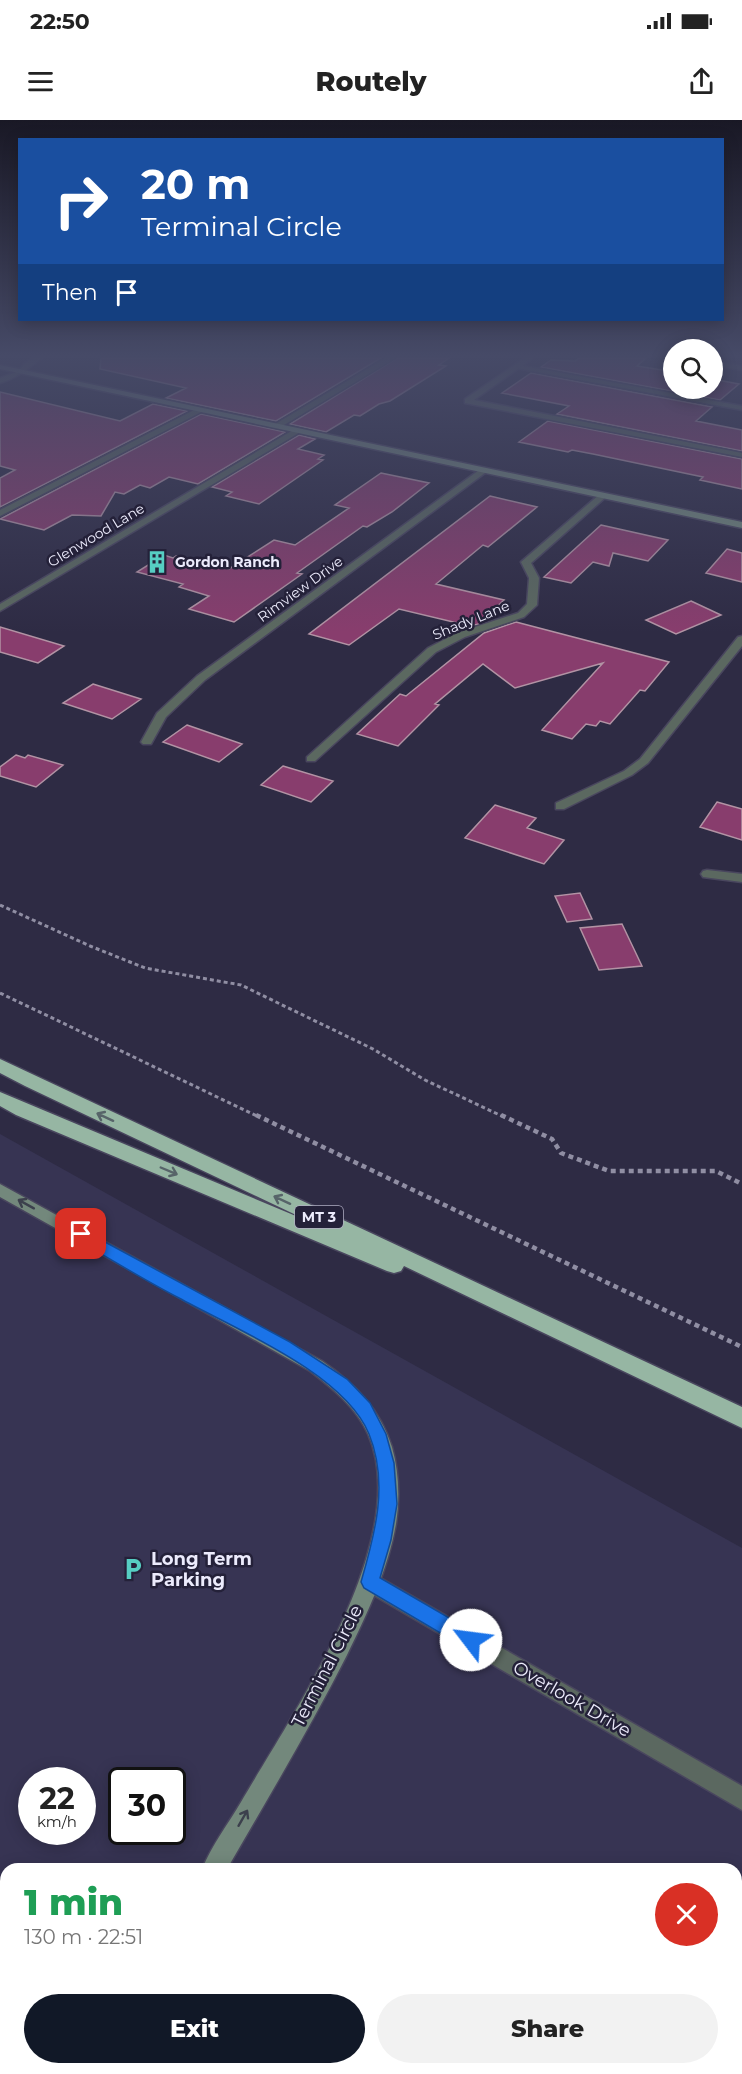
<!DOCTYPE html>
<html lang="en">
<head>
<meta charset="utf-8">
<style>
  :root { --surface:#fff; --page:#f2f2f2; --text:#222; --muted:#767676; --accent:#111827 }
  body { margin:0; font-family:Montserrat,sans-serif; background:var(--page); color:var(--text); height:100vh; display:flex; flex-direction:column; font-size:22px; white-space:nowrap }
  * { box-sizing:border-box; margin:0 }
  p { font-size:20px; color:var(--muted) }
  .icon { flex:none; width:33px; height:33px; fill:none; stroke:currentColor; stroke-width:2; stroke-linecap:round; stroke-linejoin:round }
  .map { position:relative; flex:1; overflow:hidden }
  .panel { position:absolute; left:0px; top:1743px; width:742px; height:212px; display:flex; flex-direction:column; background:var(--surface); border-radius:18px 18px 0 0; box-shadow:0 3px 15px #0003 }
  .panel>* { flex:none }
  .top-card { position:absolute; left:18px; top:18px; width:706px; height:183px; border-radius:0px; box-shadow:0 3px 15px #0003; background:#1a4fa0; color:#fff; overflow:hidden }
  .controls { position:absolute; left:663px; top:219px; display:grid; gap:12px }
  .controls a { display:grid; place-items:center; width:60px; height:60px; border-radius:50%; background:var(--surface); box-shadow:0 3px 15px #0003; font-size:30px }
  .speed { position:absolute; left:18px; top:1647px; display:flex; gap:12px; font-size:30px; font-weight:700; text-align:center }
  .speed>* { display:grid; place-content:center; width:78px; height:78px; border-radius:50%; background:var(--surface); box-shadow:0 3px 15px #0003; line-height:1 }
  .speed small { font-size:15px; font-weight:400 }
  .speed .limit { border:3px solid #111; border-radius:9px; background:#fff; color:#111 }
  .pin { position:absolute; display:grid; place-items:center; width:51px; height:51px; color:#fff; margin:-26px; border-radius:12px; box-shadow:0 3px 9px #0006 }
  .me { position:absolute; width:66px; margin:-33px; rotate:300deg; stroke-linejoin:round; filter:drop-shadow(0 0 4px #0008) }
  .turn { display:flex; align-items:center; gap:21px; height:126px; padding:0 24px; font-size:27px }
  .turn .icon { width:78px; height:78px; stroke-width:2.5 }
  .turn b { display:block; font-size:42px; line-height:51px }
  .then { display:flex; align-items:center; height:57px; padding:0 24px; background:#0003; gap:12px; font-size:22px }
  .round { display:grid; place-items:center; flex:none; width:63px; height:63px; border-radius:32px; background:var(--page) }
  .headline { display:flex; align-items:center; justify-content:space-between; height:102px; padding:0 24px }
  h1 { font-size:36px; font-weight:800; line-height:45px; color:#1e9e55 }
  .button { display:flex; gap:12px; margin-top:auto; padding:12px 24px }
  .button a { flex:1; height:69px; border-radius:36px; background:var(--accent); color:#fff; font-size:24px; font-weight:800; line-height:69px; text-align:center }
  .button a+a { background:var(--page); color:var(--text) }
  .status { display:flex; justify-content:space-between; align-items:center; height:42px; padding:0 30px; background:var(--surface); direction:ltr }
  .status svg { height:16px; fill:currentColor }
  header { display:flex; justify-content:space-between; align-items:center; height:78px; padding:0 24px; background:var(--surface); font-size:27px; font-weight:800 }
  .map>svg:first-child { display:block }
</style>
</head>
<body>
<div class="status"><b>22:50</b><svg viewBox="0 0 49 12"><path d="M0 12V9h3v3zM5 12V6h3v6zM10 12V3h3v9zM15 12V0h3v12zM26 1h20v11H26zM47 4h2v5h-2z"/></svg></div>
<header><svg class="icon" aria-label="menu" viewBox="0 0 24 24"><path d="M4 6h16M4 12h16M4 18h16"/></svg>Routely<svg class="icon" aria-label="share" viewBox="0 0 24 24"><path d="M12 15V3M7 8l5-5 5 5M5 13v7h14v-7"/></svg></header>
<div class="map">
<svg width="742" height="1954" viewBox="0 0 742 1954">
  <rect width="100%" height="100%" fill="#2e2b44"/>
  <path fill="#373453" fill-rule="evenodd" d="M 0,1014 L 742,1428 L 742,1954 L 0,1954 ZM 32,1660 L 82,1660 L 82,1712 L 32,1712 ZM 122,1660 L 172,1660 L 172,1712 L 122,1712 ZM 6,1749 L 736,1749 L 736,1948 L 6,1948 Z"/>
  <path fill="#883d6d" stroke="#b293a4" stroke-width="1.5" d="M 101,238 L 381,238 L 276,301 L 166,278 L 186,268 L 100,249 Z
    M 397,238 L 449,238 L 439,245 L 446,246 L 390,281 L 379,284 L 360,296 L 354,295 L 326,312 L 290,304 Z
    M 579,238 L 646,238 L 637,246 L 674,252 L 674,268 L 712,268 L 712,259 L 739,264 L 720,280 L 541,247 L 551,240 L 575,241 Z
    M 531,253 L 712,287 L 696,301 L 742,310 L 742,331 L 557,294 L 569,286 L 502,273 Z
    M 0,272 L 120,301 L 153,284 L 187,291 L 0,387 L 0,358 L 15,350 L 0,346 Z
    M 201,294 L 285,312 L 198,364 L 169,357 L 150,368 L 140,365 L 124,374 L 115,372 L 101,396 L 72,395 L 44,410 L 0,399 Z
    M 548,301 L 742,339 L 742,369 L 700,360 L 703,357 L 593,334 L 572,330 L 568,332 L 519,322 Z
    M 299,315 L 315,319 L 298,329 L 324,335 L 318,339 L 323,340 L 259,384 L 226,376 L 232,372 L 212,367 Z
    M 381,353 L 429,363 L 392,392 L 367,407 L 363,406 L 297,453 L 302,454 L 234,502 L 189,489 L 209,476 L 179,467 L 183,464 L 137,452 L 164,435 L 173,438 L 176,436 L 229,449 L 274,420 L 295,425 L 349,388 L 335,385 Z
    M 490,376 L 537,387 L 488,427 L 483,425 L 436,464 L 504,480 L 479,504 L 470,506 L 399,489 L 349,525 L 309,514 Z
    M 601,405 L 668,420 L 648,441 L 613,433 L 609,446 L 593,442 L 571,463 L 544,457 Z
    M 727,429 L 742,433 L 742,462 L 706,453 Z
    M 691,481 L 721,495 L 676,514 L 646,500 Z
    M 516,502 L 669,542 L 645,571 L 640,570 L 610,604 L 600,601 L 596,606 L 586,604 L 572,619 L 542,610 L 603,543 L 515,568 L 483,544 L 435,584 L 439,585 L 398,626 L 357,614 L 400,574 L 406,576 L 484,513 Z
    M 0,507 L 64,526 L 38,543 L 0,532 Z
    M 93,564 L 141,579 L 112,599 L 63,583 Z
    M 187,605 L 242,624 L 219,642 L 163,622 Z
    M 16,635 L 25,638 L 28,635 L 63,645 L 36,667 L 0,656 L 0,647 Z
    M 283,646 L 333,661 L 311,682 L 261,665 Z
    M 717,682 L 742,689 L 742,720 L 700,707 Z
    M 495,685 L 536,698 L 527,708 L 564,720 L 544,744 L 465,718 Z
    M 580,773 L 592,799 L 567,802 L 555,776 Z
    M 622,804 L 642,846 L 599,850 L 580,808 Z"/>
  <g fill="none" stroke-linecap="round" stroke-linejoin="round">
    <g stroke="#49465e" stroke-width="3">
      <path id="lane" d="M 518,245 L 742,286 L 742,290 L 516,248 Z"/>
    </g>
    <g stroke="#49465e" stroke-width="3">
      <path id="street" d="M 33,238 L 42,238 C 26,249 20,257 0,263 L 0,258 L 19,251 L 25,243 Z
        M 386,238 L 395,238 L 279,308 L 272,306 Z
        M 525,238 L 533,238 L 474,280 L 742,333 L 742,337 L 465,283 L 465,279 Z
        M 712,241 L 742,246 L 742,250 L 712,245 Z
        M 198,288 L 205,290 L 0,396 L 0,390 Z
        M 295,309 L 302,311 L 0,491 L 0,484 Z
        M 482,348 L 489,350 L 205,560 L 166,597 L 151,624 L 143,624 L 141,622 L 157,593 L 197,556 Z
        M 600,374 L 607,376 L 531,443 L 539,458 L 537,485 L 524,497 L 465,517 L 436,532 L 315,641 L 307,641 L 307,637 L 428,528 L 457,513 L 518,493 L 527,484 L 529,458 L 521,442 Z
        M 742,516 L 742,526 L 648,643 L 632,655 L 564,689 L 556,689 L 556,683 L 624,651 L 640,639 L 738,517 Z
        M 707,750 L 742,754 L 742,762 L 703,757 L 701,754 L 703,751 Z
        M 370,1452 L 742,1666 L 742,1690 L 363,1469 L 360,1462 L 363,1455 Z"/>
    </g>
    <g stroke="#49465e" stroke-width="3">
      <path id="secondary" d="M 0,245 L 742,402 L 742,408 L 0,249 Z
        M 0,1064 L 322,1241 C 354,1263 380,1289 392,1327 C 399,1352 400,1378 396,1404 C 388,1450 367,1494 347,1535 C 310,1608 268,1678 227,1749 L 202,1749 C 212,1725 228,1704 241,1682 C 293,1593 414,1418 368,1314 C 356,1287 332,1268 310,1251 L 0,1077 Z
        M 0,1902 L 6,1904 L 6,1930 L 0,1928 Z"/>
    </g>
    <g stroke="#49465e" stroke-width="3">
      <path id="highway" d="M 0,939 L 742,1287 L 742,1308 L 404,1146 L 401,1151 L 394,1153 L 387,1151 L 16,995 L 0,986 L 0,972 L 315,1104 L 25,966 L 0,953 Z"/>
    </g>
    <path stroke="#908ea3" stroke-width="3" stroke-dasharray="4 3" stroke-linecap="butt" d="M 0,785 L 90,826 L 145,848 L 241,865 L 373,929 L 425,960 L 504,997
      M 0,873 L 259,997"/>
    <path stroke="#908ea3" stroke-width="4.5" stroke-dasharray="5 4" stroke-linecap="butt" d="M 256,995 L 742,1227
      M 501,995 L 552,1019 L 561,1033 L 609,1051 L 716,1051 L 742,1064"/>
    <use href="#lane" fill="#5b6860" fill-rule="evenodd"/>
    <use href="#street" fill="#5b6860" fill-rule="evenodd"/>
    <use href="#secondary" fill="#73887c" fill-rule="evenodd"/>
    <use href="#highway" fill="#96b6a3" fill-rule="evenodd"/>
  </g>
  <defs><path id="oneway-shaft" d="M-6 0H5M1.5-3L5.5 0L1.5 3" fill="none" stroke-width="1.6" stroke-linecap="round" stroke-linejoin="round" transform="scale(1.5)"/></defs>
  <g stroke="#576469">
    <use href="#oneway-shaft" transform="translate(105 997) rotate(-155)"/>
    <use href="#oneway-shaft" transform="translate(169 1051) rotate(23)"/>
    <use href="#oneway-shaft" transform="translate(282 1080) rotate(-155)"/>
  </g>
  <g stroke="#3c404d">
    <use href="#oneway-shaft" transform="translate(26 1084) rotate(-151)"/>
    <use href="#oneway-shaft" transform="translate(243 1698) rotate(-60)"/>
  </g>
  <linearGradient id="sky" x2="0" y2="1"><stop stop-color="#191825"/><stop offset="0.46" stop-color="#464a67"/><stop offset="1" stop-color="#464a67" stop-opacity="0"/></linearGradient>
  <rect width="742" height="512" fill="url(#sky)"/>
  <path fill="#1a73e8" stroke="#114b97" stroke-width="1.5" d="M 81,1109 L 290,1222 L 347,1259 L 370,1283 L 386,1314 L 394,1343 L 397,1384 L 391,1420 L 380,1458 L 477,1514 L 480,1520 L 477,1527 L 471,1530 L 464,1527 L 364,1468 L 361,1462 C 375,1414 389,1363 369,1314 C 344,1253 235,1209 179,1178 C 144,1160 110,1139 76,1119 L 73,1114 L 76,1110 Z"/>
  <defs>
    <g id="building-bare" transform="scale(1.8)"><path d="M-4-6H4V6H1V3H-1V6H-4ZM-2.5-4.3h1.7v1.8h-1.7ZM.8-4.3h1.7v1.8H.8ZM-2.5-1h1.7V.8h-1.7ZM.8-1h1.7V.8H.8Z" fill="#56cec3" stroke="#242139" stroke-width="2.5" paint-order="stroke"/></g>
    <g id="parking-bare" transform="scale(1.8)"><path d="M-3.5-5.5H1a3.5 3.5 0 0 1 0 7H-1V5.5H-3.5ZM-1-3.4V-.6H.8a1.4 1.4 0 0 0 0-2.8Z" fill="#56cec3" stroke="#242139" stroke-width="2.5" paint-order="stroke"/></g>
  </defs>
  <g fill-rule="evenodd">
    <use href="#building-bare" x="157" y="442"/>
    <use href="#parking-bare" x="133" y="1449"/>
  </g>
  <g text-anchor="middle" stroke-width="5" stroke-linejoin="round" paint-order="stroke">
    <g font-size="14" fill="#ecebfc" stroke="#242139">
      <text transform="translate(96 415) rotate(-31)" y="5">Glenwood Lane</text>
      <text transform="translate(300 469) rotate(-36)" y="5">Rimview Drive</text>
      <text transform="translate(471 500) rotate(-22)" y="5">Shady Lane</text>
    </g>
    <g font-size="14" font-weight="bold" fill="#ecebfc" stroke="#242139" text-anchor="start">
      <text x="175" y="447">Gordon Ranch</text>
    </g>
    <rect fill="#242139" stroke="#b0aec2" stroke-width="1.5" x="295" y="1086" width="48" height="22" rx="4.5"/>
    <g font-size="14" font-weight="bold" fill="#ecebfc">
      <text x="319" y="1102">MT 3</text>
    </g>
    <g font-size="18" font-weight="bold" fill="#ecebfc" stroke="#242139" text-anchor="start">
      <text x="151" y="1445">Long Term<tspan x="151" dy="21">Parking</tspan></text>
    </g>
    <g font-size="18" fill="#ecebfc" stroke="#242139">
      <text transform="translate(327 1546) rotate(-63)" y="6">Terminal Circle</text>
      <text transform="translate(572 1579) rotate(30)" y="6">Overlook Drive</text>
    </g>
  </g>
</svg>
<div class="controls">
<a><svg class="icon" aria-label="search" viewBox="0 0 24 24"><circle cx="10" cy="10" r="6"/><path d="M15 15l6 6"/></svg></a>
</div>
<div class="speed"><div>22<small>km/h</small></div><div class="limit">30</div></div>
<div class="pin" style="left:81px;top:1114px;background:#d93025"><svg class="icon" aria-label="arrive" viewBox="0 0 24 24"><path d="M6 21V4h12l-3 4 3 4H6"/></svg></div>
<svg class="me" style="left:471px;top:1520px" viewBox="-20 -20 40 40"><circle r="19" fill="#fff"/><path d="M0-13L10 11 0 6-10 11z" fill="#1a73e8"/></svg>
<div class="top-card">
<div class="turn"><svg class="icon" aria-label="right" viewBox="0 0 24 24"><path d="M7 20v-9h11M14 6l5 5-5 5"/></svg><div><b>20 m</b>Terminal Circle</div></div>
<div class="then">Then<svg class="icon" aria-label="arrive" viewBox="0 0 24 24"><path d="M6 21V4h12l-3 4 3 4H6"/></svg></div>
</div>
<section class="panel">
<div class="headline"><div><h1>1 min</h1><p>130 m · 22:51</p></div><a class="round" style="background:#d93025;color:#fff"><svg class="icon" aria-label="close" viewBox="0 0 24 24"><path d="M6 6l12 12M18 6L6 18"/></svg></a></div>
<div class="button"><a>Exit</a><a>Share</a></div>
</section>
</div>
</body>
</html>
